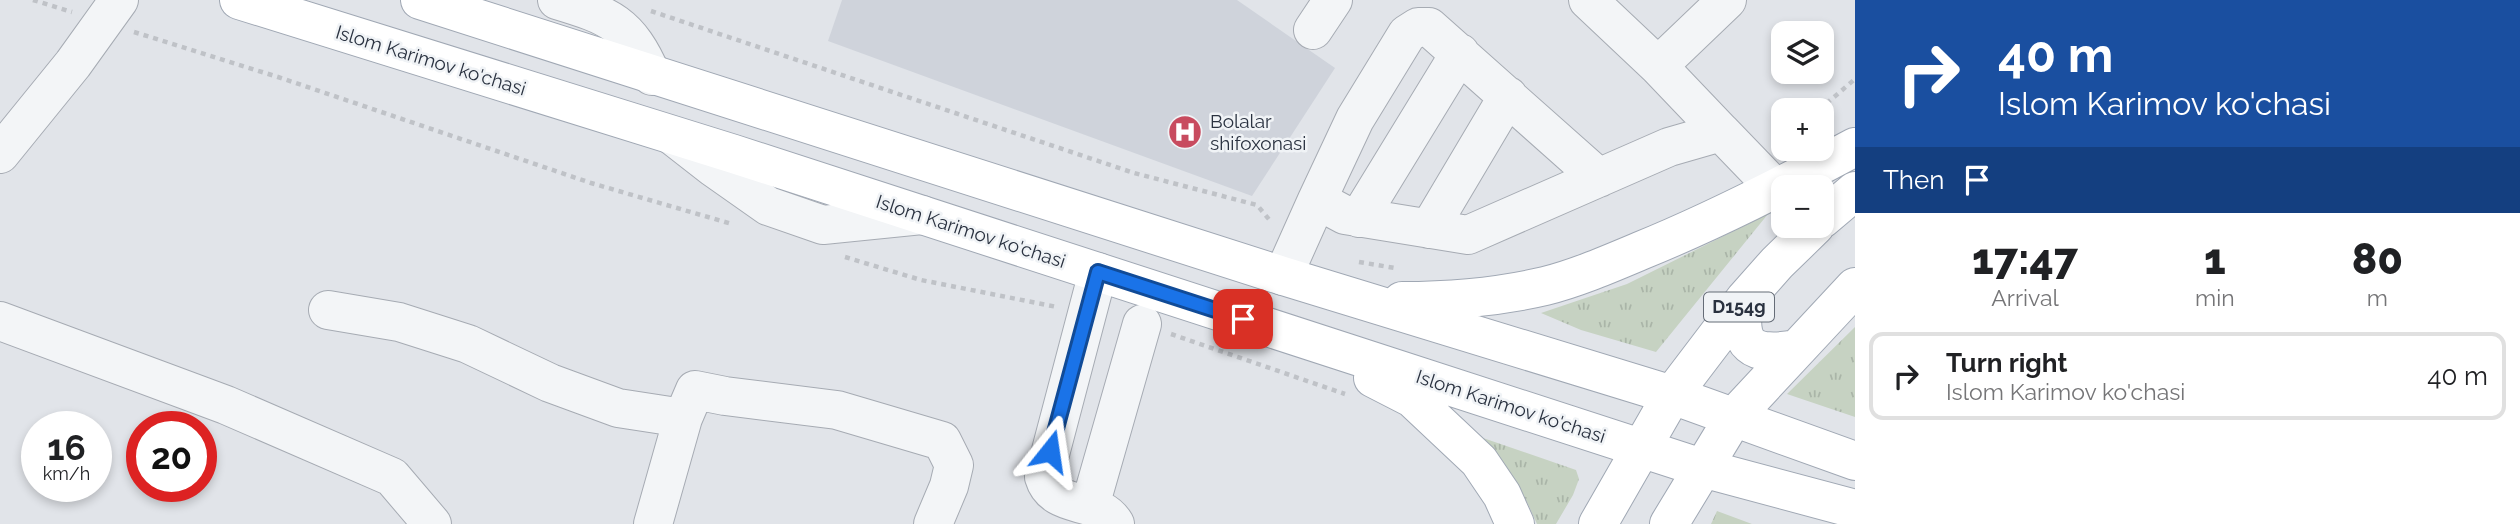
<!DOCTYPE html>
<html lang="en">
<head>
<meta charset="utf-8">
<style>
  :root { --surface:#fff; --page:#f6f6f6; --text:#202124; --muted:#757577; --line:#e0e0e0 }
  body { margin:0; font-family:Raleway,sans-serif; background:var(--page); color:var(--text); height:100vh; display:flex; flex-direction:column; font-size:26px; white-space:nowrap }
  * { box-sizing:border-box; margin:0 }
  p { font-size:23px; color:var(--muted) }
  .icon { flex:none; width:38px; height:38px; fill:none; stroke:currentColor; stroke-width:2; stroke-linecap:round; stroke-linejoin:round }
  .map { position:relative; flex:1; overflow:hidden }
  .panel { display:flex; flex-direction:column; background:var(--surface); width:665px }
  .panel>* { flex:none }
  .banner { background:#1a4fa0; color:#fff; overflow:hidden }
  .tools { position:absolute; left:1771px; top:21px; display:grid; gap:14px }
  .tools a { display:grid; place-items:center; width:63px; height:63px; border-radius:14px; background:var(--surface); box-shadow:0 4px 10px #0003; font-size:35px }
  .speed { position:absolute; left:21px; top:411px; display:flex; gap:14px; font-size:35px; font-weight:700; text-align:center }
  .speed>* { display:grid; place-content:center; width:91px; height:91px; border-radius:50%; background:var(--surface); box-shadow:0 4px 10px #0003; line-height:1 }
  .speed small { font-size:18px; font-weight:400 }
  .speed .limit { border:10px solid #d22; background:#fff; color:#111 }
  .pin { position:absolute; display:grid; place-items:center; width:60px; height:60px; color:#fff; margin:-30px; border-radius:14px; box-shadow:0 4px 10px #0006 }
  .me { position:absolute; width:77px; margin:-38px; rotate:15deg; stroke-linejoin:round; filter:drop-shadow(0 0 5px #0008) }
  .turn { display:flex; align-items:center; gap:24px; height:147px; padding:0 28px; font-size:32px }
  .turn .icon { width:91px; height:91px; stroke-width:2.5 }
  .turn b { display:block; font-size:49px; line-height:60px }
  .then { display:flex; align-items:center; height:66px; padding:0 28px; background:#0003; gap:14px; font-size:26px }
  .eta { display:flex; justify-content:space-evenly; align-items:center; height:119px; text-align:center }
  .eta b { font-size:42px; font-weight:800; line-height:49px }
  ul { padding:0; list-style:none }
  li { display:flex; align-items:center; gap:21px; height:88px; margin:0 14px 10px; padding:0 14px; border:4px solid var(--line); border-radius:14px }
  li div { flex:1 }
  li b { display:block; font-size:26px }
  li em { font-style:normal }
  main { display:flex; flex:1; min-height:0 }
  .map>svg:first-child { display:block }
</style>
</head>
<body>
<main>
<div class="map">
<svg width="1855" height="524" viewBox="0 0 1855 524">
  <defs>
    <pattern id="grass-tufts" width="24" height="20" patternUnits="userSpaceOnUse" patternTransform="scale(1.75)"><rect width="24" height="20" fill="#c6d2c2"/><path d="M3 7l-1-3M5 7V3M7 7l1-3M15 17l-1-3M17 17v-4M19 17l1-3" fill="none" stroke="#aab5a8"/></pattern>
  </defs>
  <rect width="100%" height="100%" fill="#e1e4e9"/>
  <path fill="#cfd3db" d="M 842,0 L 1237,0 L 1335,68 L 1252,196 L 828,41 Z"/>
  <path fill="url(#grass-tufts)" d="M 1768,214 L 1656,352 L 1581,330 L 1541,313 L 1627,284 Z
    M 1855,327 L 1855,417 L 1787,394 Z
    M 1483,438 L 1576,470 L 1579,479 L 1573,495 L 1556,524 L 1537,524 L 1527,502 Z
    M 1717,511 L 1752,524 L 1711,524 Z"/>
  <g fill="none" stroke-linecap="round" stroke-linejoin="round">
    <g stroke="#a6abb3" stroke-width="40">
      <path id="minor" d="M 557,0 C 610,16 629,23 652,76
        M 1588,0 L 1658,66
        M 1313,30 L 1333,0
        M 1721,132 L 1658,66 L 1727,0
        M 673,136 L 714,168 L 768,206 L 823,225 L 922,215
        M 0,154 L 73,64 L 119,0
        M 1317,200 L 1355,119 L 1407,34 L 1418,27 L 1429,27 L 1599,178
        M 1359,218 L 1460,53
        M 1429,229 L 1508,96
        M 1098,272 L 1044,477 C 1054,511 1099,496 1115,524
        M 1283,276 L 1317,200 L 1345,215 L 1468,235 L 1669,147 L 1721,132 L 1776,189
        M 328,310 L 399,322 L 468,344 L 550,383 L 618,408 L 683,418
        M 0,321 L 226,405 L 392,477 L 432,524
        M 1090,506 L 1142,324
        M 653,524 L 683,418 L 695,390 L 725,396 L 837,410 L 942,441 L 954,465 L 949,486 L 933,524"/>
    </g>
    <g stroke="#a0a8b4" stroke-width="40">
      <path id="major" d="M 239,0 L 734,154 L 1702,468 L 1855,509
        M 420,0 L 1283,276 L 1672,395 L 1855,461
        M 1822,219 L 1855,191
        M 1745,299 C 1735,347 1752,357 1797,349
        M 1402,301 C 1450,301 1498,297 1545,286 C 1577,278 1609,264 1640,251 C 1714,221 1784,185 1855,147
        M 1373,378 L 1412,398 L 1479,461 L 1502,495 L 1515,524
        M 1598,524 L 1672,395 L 1745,299 L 1777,263 L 1815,226
        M 1669,524 L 1734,417 L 1855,287"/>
    </g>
    <path stroke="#bfc2c7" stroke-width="4.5" stroke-dasharray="5 5" stroke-linecap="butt" d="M 33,0 L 72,12
      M 651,11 L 1134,173 L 1257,205 L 1272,223
      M 134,32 L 278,77 L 591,183 L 732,224
      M 1819,110 L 1855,79
      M 845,257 L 921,280 L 1057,307
      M 1359,262 L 1395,268
      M 1171,334 L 1345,394"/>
    <use href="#minor" stroke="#f3f5f7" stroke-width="38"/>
    <use href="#major" stroke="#fff" stroke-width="38"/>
  </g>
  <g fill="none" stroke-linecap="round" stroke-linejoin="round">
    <g stroke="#114b97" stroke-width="18">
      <path id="route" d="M 1050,451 L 1098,272 L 1243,319"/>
    </g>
    <use href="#route" stroke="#1a73e8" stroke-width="12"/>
  </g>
  <defs>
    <g id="hospital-disc" transform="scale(1.75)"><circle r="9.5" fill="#c84b5f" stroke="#f0f3f6"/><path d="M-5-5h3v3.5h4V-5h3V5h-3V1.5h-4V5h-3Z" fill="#fff"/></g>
  </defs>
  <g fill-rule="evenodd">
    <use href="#hospital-disc" x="1185" y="132"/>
  </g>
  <g text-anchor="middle" stroke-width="5" stroke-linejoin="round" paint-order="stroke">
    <rect fill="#f0f3f6" stroke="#656c77" stroke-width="2" x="1704" y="292.5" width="70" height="29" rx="5"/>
    <g font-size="18" font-weight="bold" fill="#2a3240">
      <text x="1739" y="313">D154g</text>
    </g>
    <g font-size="19" fill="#2a3240" stroke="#f0f3f6">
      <text transform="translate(431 60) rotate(17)" y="7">Islom Karimov ko'chasi</text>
      <text transform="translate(971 231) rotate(18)" y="7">Islom Karimov ko'chasi</text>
      <text transform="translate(1511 406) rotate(18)" y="7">Islom Karimov ko'chasi</text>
    </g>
    <g font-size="19" fill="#2a3240" stroke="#f0f3f6" text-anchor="start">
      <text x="1210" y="128">Bolalar<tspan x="1210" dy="22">shifoxonasi</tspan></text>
    </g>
  </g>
</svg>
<div class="tools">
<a><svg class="icon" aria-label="layers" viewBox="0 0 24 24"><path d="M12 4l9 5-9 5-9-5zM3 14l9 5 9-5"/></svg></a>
<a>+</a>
<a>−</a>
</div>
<div class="speed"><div>16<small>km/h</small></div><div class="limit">20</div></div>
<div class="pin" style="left:1243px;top:319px;background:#d93025"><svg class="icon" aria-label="arrive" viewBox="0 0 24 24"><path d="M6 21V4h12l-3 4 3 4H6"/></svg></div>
<svg class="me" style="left:1050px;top:451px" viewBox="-20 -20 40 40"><path d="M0-17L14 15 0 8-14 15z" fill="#1a73e8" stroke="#fff" stroke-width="4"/></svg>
</div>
<section class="panel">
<div class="banner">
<div class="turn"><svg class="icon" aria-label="right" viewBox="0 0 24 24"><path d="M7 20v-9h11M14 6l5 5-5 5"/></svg><div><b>40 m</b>Islom Karimov ko'chasi</div></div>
<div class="then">Then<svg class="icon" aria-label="arrive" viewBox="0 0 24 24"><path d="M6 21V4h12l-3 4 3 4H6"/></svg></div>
</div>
<div class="eta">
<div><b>17:47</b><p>Arrival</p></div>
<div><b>1</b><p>min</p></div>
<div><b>80</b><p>m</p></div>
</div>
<ul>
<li><svg class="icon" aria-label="right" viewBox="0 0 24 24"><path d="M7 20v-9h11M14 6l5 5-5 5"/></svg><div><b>Turn right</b><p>Islom Karimov ko'chasi</p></div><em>40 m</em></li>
</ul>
</section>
</main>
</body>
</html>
